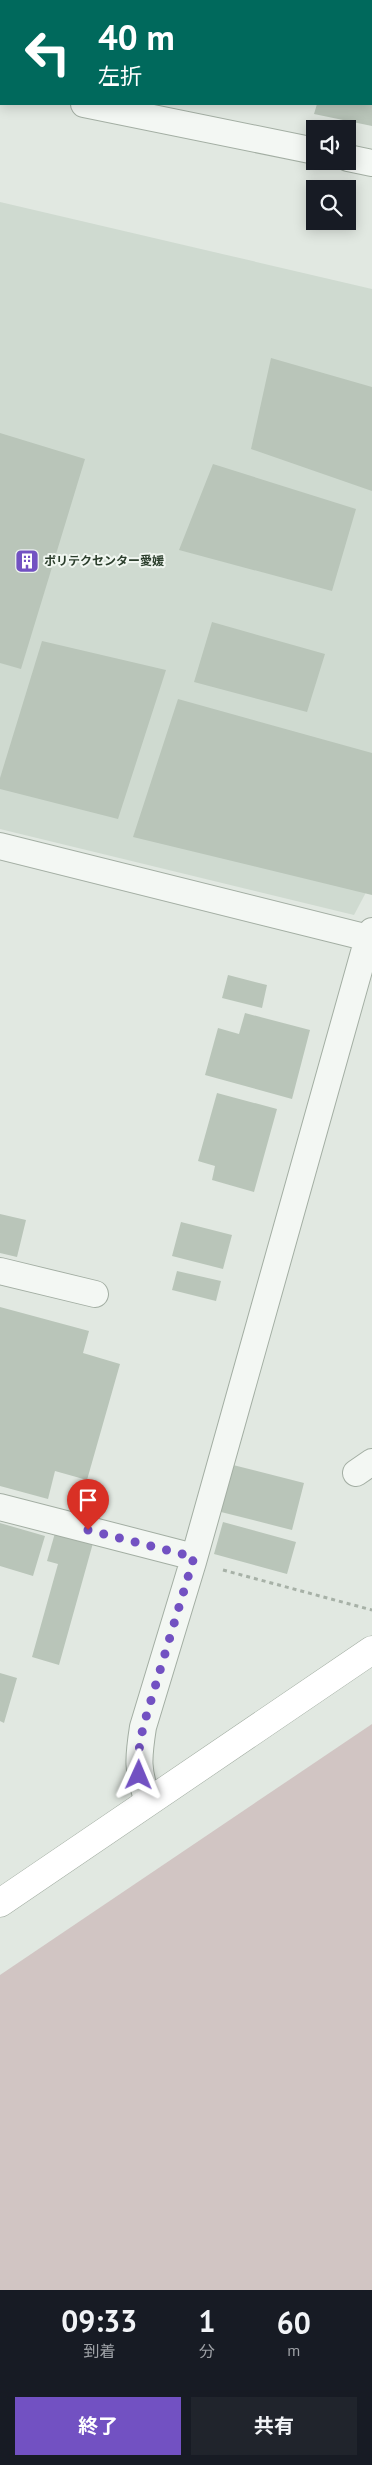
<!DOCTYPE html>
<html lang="ja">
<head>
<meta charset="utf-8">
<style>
  :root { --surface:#171b24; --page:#20242c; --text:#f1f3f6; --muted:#9ea1a6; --accent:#7251c2 }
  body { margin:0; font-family:"PT Sans","Noto Sans JP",sans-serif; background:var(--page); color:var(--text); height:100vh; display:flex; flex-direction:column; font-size:19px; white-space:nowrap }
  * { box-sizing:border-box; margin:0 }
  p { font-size:16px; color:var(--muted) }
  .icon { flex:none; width:28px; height:28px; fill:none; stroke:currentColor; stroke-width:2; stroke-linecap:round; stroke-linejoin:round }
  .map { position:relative; height:2290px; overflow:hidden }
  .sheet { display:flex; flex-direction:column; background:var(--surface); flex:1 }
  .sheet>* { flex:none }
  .top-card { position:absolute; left:0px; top:0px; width:372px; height:105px; box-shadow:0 2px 12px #0003; background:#00695c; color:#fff; overflow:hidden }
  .buttons { position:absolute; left:306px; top:120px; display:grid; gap:10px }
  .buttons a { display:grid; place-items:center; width:50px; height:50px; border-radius:0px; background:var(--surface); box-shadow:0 2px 12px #0003; font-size:25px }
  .pin { position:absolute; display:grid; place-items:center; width:42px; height:42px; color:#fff; margin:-51px -21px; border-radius:50% 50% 50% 0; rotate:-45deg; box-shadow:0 0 5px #0007 }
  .pin .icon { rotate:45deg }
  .me { position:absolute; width:55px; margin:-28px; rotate:1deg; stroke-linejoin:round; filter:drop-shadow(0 0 4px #0008) }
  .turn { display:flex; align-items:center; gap:18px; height:105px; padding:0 15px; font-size:22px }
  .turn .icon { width:65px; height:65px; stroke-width:2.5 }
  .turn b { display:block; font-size:35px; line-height:42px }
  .eta { display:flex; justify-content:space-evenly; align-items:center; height:85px; text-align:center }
  .eta b { font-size:30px; font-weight:700; line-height:35px }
  .action { display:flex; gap:10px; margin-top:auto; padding:10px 15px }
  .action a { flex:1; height:58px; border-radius:0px; background:var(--accent); color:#fff; font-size:20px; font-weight:700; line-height:58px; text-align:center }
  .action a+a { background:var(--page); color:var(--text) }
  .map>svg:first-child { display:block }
</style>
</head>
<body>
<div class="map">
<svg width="372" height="2290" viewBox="0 0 372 2290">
  <rect width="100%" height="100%" fill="#e1e8e1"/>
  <path fill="#cfdad0" d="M 0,202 L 372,289 L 372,881 L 354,915 L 0,829 Z"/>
  <path fill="#d1c5c3" d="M 372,1724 L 372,2290 L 0,2290 L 0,1975 Z"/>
  <path fill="#b9c5b9" d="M 317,104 L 372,104 L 372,126 L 314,114 Z
    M 271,358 L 372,387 L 372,491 L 251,449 Z
    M 0,433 L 85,459 L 21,669 L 0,663 Z
    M 213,464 L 356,509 L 332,591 L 179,550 Z
    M 212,622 L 325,654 L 307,712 L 194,682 Z
    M 42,641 L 166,670 L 118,819 L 0,789 L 0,778 Z
    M 178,699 L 372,753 L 372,895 L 133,837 Z
    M 228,975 L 267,985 L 262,1008 L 222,998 Z
    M 245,1013 L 310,1030 L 292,1099 L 205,1075 L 218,1028 L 239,1034 Z
    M 217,1093 L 277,1109 L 254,1192 L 212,1180 L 215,1166 L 198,1161 Z
    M 0,1214 L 26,1220 L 17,1257 L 0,1253 Z
    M 181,1222 L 232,1235 L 223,1269 L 172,1256 Z
    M 177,1271 L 221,1281 L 216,1301 L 172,1290 Z
    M 0,1307 L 89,1331 L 83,1353 L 120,1364 L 87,1480 L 55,1471 L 48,1499 L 0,1486 Z
    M 233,1465 L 304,1483 L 292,1530 L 221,1512 Z
    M 223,1522 L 296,1542 L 287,1574 L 214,1554 Z
    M 0,1523 L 45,1536 L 33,1576 L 0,1566 Z
    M 55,1533 L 93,1543 L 59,1665 L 32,1657 L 58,1564 L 47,1561 Z
    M 0,1673 L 17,1678 L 4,1723 L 0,1721 Z"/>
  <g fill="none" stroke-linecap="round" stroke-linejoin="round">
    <g stroke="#a3aea3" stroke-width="28">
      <path id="street" d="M 0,85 L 1,85
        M 84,104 L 315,151
        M 348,158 L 372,163
        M 0,846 L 372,939
        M 0,1271 L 95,1294
        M 356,1473 L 372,1462
        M 0,1507 L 194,1557
        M 148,1801 C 137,1770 138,1759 143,1727 L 193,1562 L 368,938 L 372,931"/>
    </g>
    <g stroke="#a3aea3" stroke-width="29">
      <path id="secondary" d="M 19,1 L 19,0
        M 0,65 L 1,61
        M 0,1903 L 372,1650"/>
    </g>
    <path stroke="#a7b1a7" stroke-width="3" stroke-dasharray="4 4" stroke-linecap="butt" d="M 223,1570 L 372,1610"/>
    <use href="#street" stroke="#f3f7f3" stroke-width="26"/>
    <use href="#secondary" stroke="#fff" stroke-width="28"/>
  </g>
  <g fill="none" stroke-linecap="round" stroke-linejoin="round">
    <path stroke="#7251c2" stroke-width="9" stroke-dasharray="0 16.2" d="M 88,1530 L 194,1557 L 143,1727 L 139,1750 L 139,1775"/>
  </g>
  <defs>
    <g id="building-square" transform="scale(1.25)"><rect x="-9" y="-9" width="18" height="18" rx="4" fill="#7251c2" stroke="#f0f6f0"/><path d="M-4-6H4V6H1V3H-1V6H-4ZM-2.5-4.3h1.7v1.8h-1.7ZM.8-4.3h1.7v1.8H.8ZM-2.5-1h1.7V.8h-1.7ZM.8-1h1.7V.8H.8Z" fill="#fff"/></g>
  </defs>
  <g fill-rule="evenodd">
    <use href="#building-square" x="27" y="561"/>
  </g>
  <g text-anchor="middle" stroke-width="4" stroke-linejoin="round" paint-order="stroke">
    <g font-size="12" font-weight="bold" fill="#2b3e2c" stroke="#f0f6f0" text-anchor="start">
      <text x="44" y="565">ポリテクセンター愛媛</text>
    </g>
  </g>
</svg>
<div class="buttons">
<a><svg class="icon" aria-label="sound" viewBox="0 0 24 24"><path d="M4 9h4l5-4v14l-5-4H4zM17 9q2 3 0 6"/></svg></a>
<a><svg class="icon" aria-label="search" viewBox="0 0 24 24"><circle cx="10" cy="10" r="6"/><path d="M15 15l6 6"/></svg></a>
</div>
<div class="pin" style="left:88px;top:1530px;background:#d93025"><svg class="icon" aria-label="arrive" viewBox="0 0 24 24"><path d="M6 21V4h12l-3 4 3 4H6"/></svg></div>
<svg class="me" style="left:139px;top:1775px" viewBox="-20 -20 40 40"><path d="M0-17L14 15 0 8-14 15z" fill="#7251c2" stroke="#fff" stroke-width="4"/></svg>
<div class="top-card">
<div class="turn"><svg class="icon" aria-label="left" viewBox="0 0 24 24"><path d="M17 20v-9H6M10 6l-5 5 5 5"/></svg><div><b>40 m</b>左折</div></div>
</div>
</div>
<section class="sheet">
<div class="eta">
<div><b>09:33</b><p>到着</p></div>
<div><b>1</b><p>分</p></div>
<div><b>60</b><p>m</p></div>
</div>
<div class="action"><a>終了</a><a>共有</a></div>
</section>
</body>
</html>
